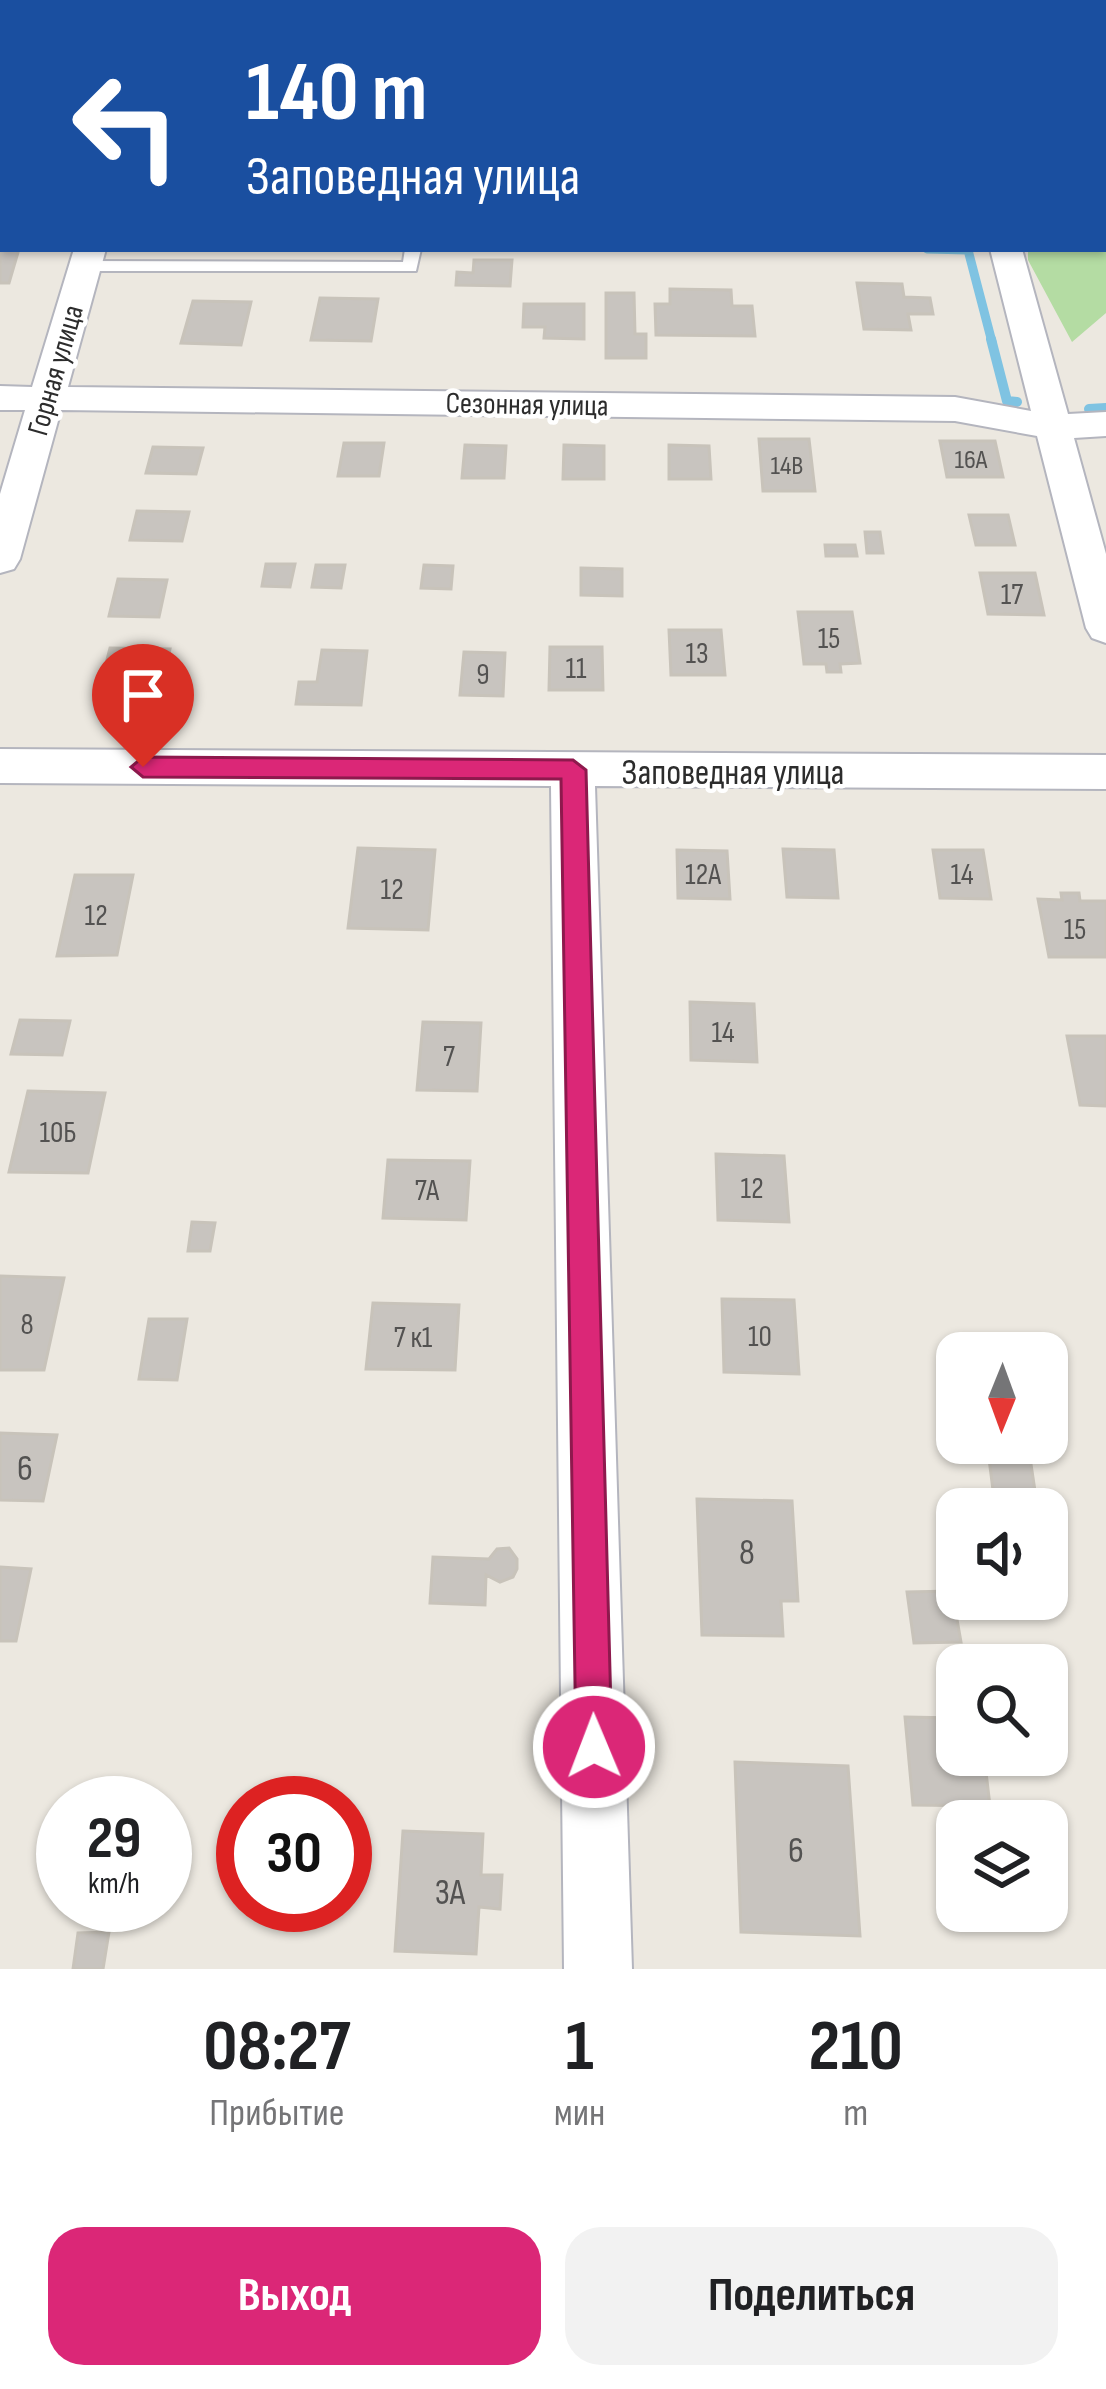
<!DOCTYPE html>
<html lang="ru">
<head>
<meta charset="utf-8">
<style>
  :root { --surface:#fff; --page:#f2f2f2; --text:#202124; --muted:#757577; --accent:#db2777 }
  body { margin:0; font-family:"Sofia Sans Condensed",sans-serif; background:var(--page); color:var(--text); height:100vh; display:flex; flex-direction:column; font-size:45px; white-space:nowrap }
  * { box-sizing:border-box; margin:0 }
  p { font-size:39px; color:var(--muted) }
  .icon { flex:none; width:66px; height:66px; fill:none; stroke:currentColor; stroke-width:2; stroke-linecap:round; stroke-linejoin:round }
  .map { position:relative; height:1969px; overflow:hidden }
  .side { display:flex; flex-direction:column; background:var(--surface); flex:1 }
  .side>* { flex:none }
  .guide { position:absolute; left:0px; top:0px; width:1107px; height:252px; box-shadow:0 3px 9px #0004; background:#1a4fa0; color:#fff; overflow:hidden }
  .needle { width:78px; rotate:181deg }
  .tools { position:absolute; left:936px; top:1332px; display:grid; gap:24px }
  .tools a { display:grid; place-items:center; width:132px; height:132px; border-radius:24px; background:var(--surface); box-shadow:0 3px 9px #0004; font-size:60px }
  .speed { position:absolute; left:36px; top:1776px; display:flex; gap:24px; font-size:60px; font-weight:700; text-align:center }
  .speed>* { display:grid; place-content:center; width:156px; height:156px; border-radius:50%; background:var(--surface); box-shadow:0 3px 9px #0004; line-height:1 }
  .speed small { font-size:30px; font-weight:400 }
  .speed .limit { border:18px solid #d22; background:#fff; color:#111 }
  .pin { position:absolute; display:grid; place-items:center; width:102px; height:102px; color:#fff; margin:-123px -51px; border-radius:50% 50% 50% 0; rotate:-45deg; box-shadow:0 0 12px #0007 }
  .pin .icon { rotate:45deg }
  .me { position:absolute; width:132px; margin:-66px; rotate:359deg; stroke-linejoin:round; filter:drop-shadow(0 0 9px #0008) }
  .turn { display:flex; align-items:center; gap:42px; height:252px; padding:0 48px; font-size:54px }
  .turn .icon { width:156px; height:156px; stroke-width:2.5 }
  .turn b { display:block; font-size:84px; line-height:102px }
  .eta { display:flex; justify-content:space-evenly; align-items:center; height:204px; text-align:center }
  .eta b { font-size:72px; font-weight:700; line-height:84px }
  .cta { display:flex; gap:24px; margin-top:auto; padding:24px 48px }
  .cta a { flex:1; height:138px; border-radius:36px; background:var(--accent); color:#fff; font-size:48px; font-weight:700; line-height:138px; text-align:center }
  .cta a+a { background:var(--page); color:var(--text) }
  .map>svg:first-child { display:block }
</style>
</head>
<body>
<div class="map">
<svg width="1106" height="1969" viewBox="0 0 1106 1969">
  <rect width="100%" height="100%" fill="#ece8e0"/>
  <path fill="#b4dca3" d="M 1106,169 L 1106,313 L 1072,342 L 1028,260 L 1028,249 L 1104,249 Z"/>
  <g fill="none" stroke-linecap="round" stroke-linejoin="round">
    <path stroke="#7fc3e2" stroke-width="9" d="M 927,249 L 968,250 L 992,342"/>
    <path stroke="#7fc3e2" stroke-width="10" d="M 991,339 L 1007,401 L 1017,402
      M 1089,409 L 1106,408"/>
  </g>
  <path fill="#c8c4bf" stroke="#c8c3ba" stroke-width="3" d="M 0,249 L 19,249 L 9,283 L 0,283 Z
    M 474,260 L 512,260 L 510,286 L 456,285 L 457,272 L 473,273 Z
    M 857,283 L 902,284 L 904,297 L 930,298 L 933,314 L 908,314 L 911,330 L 864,329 Z
    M 670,289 L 731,290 L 732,306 L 752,306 L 755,336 L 656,335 L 655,304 L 670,304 Z
    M 606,293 L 634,293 L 635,334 L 646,334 L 646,358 L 606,358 Z
    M 320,298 L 378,299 L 371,341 L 311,340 Z
    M 193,301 L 251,302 L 241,345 L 181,343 Z
    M 524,304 L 584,304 L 584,339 L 544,338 L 545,327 L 523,327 Z
    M 759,439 L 809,439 L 815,491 L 763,491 Z
    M 940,441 L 995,441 L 1003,477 L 947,477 Z
    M 344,443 L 384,443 L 379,476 L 338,476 Z
    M 465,445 L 506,446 L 504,478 L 462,478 Z
    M 564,445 L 604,446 L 604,479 L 563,479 Z
    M 669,445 L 709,446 L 711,479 L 669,479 Z
    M 153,447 L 203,448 L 196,474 L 146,473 Z
    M 137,511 L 189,512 L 182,541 L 130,540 Z
    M 969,515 L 1008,515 L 1015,545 L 976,545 Z
    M 865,532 L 880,532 L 883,553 L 867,553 Z
    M 825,545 L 855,545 L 857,556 L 826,556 Z
    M 266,564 L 295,564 L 290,587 L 262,586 Z
    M 316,565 L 345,565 L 341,588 L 312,587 Z
    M 424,565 L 453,566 L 451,589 L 421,588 Z
    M 581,568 L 622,569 L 622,596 L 581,595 Z
    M 980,573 L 1035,573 L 1044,615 L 988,614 Z
    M 118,579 L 167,580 L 159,617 L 109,616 Z
    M 798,612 L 852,612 L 860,663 L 840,664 L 841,672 L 827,672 L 826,664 L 804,664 Z
    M 669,630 L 721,630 L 725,675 L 671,675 Z
    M 550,647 L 602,647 L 603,690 L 549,690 Z
    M 110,648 L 170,649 L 162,684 L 101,683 Z
    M 322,650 L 367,651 L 361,705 L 296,704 L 299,682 L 317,682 Z
    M 464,652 L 505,653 L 503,696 L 460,695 Z
    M 358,848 L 435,850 L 428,930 L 348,928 Z
    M 783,849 L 834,850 L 838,898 L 787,897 Z
    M 677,850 L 727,851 L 730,899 L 678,898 Z
    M 933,850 L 983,850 L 991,899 L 940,898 Z
    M 75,875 L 133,875 L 117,955 L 57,956 Z
    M 1061,893 L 1079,893 L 1080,901 L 1106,901 L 1106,957 L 1049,957 L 1038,899 L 1062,900 Z
    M 690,1002 L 754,1004 L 757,1062 L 691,1060 Z
    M 20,1020 L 70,1021 L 62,1055 L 11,1054 Z
    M 423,1022 L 481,1023 L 477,1091 L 417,1090 Z
    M 1067,1036 L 1106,1036 L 1106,1106 L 1080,1105 Z
    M 28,1091 L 105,1093 L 88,1173 L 9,1172 Z
    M 716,1154 L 784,1156 L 789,1222 L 718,1220 Z
    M 388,1160 L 470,1161 L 466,1220 L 383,1218 Z
    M 192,1222 L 215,1223 L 210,1251 L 188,1251 Z
    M 0,1276 L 64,1278 L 44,1370 L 0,1370 Z
    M 722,1299 L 794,1300 L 799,1374 L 724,1372 Z
    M 373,1303 L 459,1305 L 455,1370 L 366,1369 Z
    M 149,1319 L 187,1319 L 177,1380 L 139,1379 Z
    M 0,1433 L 57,1435 L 43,1501 L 0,1500 Z
    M 988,1451 L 1029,1451 L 1035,1491 L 993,1490 Z
    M 697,1499 L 792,1501 L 798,1601 L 781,1601 L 783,1636 L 702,1635 Z
    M 509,1548 L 517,1559 L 517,1569 L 513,1577 L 500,1582 L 486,1575 L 485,1605 L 430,1603 L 433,1557 L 489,1559 L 497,1549 Z
    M 0,1567 L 31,1569 L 16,1641 L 0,1641 Z
    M 952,1591 L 961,1642 L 914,1643 L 907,1592 Z
    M 905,1717 L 957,1718 L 957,1755 L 984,1755 L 990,1806 L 913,1805 Z
    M 735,1762 L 848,1766 L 860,1936 L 741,1932 Z
    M 403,1831 L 483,1834 L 481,1875 L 502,1875 L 500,1909 L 479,1907 L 476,1954 L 395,1951 Z
    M 109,1932 L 103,1969 L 73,1969 L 78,1933 Z"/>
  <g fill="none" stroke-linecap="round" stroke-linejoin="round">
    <g stroke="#b4b5be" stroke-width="4">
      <path id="lane" d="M 405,249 L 421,249 L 416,271 L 85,271 L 77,266 L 85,261 L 403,262 Z"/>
    </g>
    <g stroke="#b4b5be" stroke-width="4">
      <path id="street" d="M 140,0 L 168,0 L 169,3 L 141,3 Z
        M 744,0 L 776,0 L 778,3 L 746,3 Z
        M 74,249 L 106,249 L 68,387 L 955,397 L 1031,411 L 990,249 L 1022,249 L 1068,414 L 1106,412 L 1106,436 L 1074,438 L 1106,554 L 1106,643 L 1092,638 L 1086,628 L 1037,436 L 955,421 L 61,410 L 20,559 L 14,569 L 0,573 L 0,494 L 25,410 L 0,410 L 0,386 L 32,387 Z
        M 0,749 L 1106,755 L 1106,789 L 595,786 L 632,1969 L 564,1969 L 551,786 L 0,783 Z"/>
    </g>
    <use href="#lane" fill="#fff" fill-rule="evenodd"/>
    <use href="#street" fill="#fff" fill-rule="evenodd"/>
  </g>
  <path fill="#db2777" stroke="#8e194d" stroke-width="3" d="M 143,757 L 573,760 L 586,770 L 612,1747 L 607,1760 L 594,1765 L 581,1760 L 576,1747 L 561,779 L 143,777 L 131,767 Z"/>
  <g text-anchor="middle" stroke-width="9" stroke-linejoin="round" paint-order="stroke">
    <g font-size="27" fill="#535251">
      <text x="971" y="468">16А</text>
      <text x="787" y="474">14В</text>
    </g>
    <g font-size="30" fill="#2c2c2c" stroke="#fff">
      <text transform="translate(55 370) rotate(-74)" y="10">Горная улица</text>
      <text transform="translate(527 404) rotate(1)" y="10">Сезонная улица</text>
    </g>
    <g font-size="30" fill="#535251">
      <text x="1012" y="604">17</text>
      <text x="829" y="648">15</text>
      <text x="697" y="663">13</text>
      <text x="576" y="678">11</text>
      <text x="483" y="684">9</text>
      <text x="703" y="884">12А</text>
      <text x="962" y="884">14</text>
      <text x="392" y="899">12</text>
      <text x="96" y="925">12</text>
      <text x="1075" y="939">15</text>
      <text x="723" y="1042">14</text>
      <text x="449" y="1066">7</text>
      <text x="58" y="1142">10Б</text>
      <text x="752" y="1198">12</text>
      <text x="427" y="1200">7А</text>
      <text x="27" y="1334">8</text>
      <text x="760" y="1346">10</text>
      <text x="413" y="1347">7 к1</text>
    </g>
    <g font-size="36" fill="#2c2c2c" stroke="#fff">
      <text x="733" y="784">Заповедная улица</text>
    </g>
    <g font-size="36" fill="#535251">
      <text x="25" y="1480">6</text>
      <text x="747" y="1564">8</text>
      <text x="796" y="1862">6</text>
      <text x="450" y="1904">3А</text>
    </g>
  </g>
</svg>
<div class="tools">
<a><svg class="needle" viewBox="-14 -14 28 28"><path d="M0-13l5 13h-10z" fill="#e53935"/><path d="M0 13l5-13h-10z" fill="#757577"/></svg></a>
<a><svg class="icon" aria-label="sound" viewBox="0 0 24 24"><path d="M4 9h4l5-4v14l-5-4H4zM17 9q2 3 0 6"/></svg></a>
<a><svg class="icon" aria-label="search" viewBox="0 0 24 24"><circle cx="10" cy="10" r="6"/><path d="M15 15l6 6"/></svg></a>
<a><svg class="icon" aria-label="layers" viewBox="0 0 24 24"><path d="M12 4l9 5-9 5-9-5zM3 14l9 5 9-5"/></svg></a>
</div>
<div class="speed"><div>29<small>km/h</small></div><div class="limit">30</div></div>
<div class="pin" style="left:143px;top:767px;background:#d93025"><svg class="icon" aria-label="arrive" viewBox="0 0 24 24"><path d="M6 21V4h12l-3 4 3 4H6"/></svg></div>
<svg class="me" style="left:594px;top:1747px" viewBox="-20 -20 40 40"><circle r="17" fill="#db2777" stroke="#fff" stroke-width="3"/><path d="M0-11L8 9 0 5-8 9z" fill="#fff"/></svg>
<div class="guide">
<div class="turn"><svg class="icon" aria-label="left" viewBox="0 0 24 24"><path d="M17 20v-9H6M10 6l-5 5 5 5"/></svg><div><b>140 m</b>Заповедная улица</div></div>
</div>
</div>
<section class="side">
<div class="eta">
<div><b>08:27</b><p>Прибытие</p></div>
<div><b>1</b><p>мин</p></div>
<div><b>210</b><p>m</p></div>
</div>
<div class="cta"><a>Выход</a><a>Поделиться</a></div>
</section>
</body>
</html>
